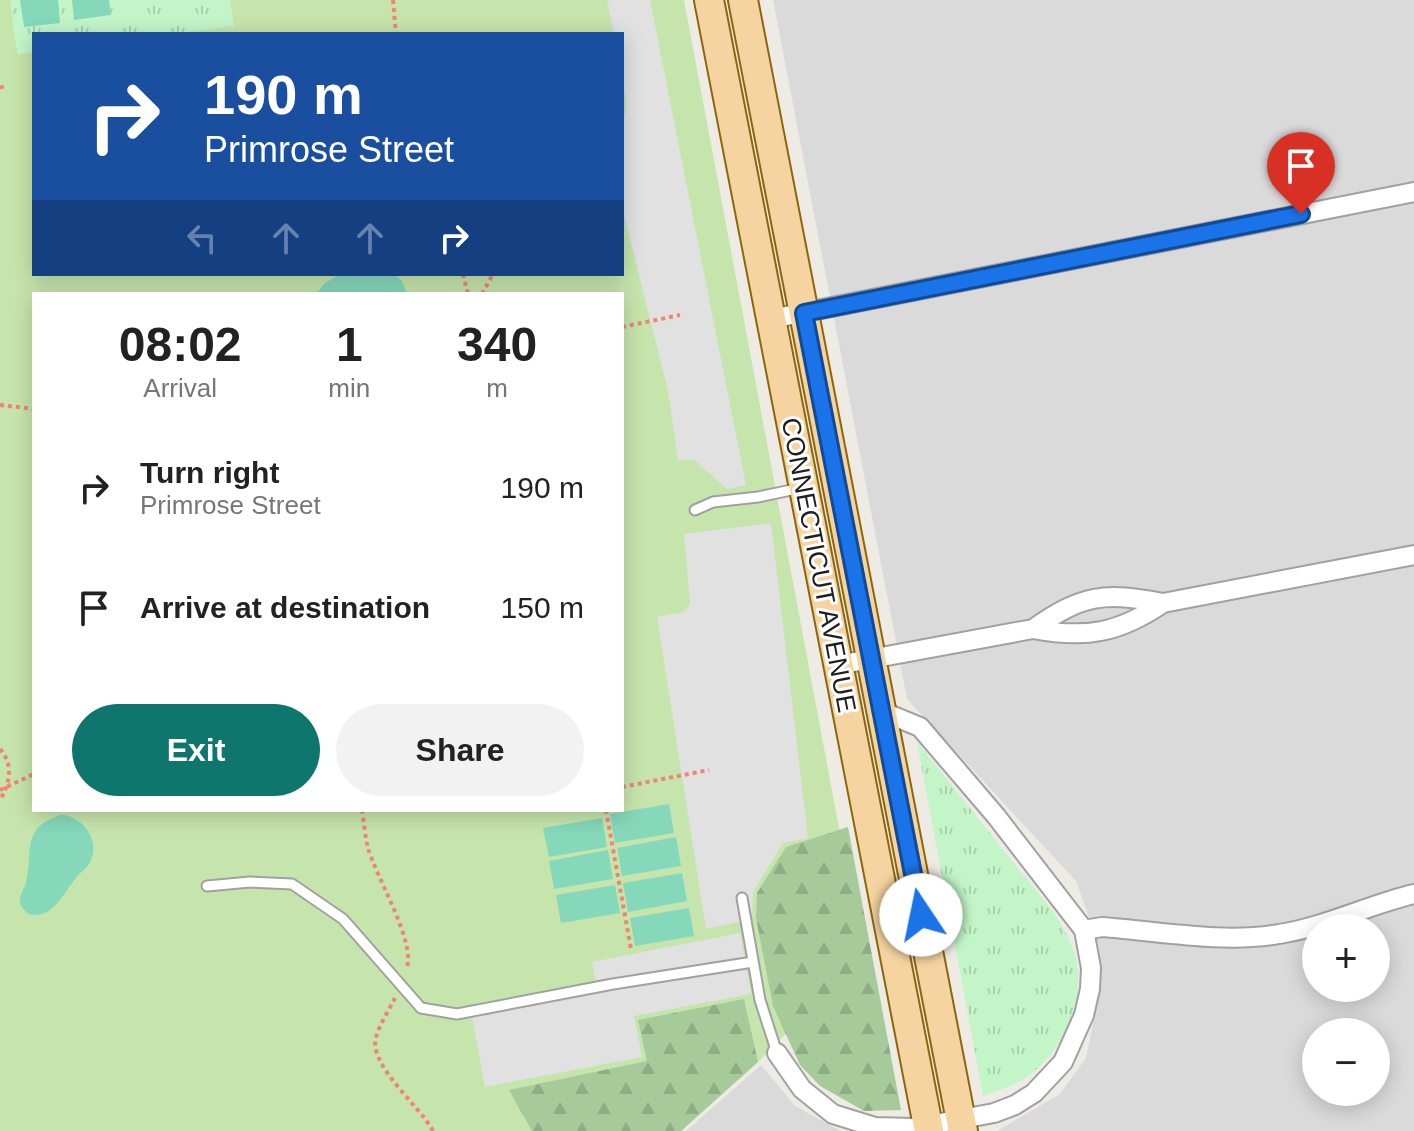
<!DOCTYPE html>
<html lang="en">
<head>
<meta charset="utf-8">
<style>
  :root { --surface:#fff; --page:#f2f2f2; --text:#222; --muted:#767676; --accent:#0f766e }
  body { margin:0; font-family:Helvetica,sans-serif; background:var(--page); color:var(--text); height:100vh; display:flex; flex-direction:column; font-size:30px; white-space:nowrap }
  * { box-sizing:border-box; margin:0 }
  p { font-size:26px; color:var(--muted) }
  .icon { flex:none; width:44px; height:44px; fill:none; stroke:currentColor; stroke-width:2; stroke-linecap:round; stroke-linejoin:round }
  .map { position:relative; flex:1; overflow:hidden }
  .side { position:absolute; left:32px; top:292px; width:592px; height:520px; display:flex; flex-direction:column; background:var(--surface); border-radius:0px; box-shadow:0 4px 20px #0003 }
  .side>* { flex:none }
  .top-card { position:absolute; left:32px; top:32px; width:592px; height:244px; border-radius:0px; box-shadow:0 4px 20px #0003; background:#1a4fa0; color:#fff; overflow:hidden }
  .controls { position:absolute; left:1302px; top:914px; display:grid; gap:16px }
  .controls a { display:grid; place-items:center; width:88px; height:88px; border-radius:50%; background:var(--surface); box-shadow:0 4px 20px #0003; font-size:40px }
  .pin { position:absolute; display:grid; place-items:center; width:68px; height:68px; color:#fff; margin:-82px -34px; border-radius:50% 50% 50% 0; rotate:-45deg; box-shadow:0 0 8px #0007 }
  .pin .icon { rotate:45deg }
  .me { position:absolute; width:88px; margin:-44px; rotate:349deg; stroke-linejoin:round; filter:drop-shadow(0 0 6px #0008) }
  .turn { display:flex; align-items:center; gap:28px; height:168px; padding:0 40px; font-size:36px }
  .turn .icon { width:104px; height:104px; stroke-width:2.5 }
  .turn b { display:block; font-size:56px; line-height:68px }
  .lanes { display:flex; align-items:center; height:76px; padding:0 40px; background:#0003; justify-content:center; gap:40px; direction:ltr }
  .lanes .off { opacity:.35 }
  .eta { display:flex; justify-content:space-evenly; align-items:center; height:136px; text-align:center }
  .eta b { font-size:48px; font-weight:600; line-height:56px }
  .primary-button { display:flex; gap:16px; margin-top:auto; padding:16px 40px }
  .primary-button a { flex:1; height:92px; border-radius:48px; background:var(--accent); color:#fff; font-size:32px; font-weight:600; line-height:92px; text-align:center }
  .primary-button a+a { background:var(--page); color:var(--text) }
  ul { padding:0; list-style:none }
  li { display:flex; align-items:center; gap:24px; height:120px; padding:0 40px }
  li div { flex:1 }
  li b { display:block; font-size:30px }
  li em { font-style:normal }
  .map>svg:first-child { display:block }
</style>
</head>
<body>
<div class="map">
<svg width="1414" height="1131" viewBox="0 0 1414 1131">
  <defs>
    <pattern id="forest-firs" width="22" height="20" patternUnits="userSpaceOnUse" patternTransform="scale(2)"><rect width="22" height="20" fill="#a7ca9b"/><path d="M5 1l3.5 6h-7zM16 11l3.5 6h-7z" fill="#8fad85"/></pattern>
    <pattern id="park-tufts" width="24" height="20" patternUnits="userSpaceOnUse" patternTransform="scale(2)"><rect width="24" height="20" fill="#c3f5c9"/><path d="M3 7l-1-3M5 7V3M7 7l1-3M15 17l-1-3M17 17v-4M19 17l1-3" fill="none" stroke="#a7d2ac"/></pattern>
  </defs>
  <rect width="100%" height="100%" fill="#eeebe4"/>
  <path fill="#dbdada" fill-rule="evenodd" d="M 773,0 L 1414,0 L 1414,1131 L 997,1131 L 1060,1094 L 1086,1058 L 1095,1014 L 1099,980 L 1098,943 L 1076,881 L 907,699 ZM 1316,928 L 1376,928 L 1376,988 L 1316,988 ZM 1316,1032 L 1376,1032 L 1376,1092 L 1316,1092 Z
    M 761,1065 L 795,1106 L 841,1131 L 686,1131 Z"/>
  <path fill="#c6e5ac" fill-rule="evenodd" d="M 0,0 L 684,0 L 863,956 L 758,1062 L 681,1131 L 0,1131 ZM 34,34 L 622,34 L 622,274 L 34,274 ZM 34,294 L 622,294 L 622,810 L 34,810 Z"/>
  <path fill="url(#forest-firs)" d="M 848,827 L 901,1110 L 864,1111 L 820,1086 L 800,1065 L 773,1006 L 756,918 L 757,893 L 786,847 Z
    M 744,999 L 758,1062 L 681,1131 L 532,1131 L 509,1090 L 647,1061 L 638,1020 Z"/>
  <path fill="url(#park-tufts)" d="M 10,0 L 230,0 L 234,26 L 173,34 L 34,34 L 34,52 L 17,54 Z
    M 917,742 C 950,783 983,825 1016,866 C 1037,892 1064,920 1074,952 C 1088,994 1064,1052 1028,1076 C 1015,1086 999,1090 983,1096 Z"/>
  <path fill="#86d8bb" d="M 20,0 L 58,0 L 60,23 L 24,27 Z
    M 72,0 L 109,0 L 111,15 L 74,20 Z
    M 340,274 L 394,274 L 402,281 L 407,294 L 316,294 L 325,283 Z
    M 669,804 L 674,833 L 615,843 L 610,814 Z
    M 61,815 C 82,815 100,840 91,860 C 88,868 80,872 75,879 C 63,894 52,920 29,914 C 13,903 22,896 26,882 C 34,851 20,828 61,815 Z
    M 602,818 L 607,847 L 549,857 L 543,828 Z
    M 676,837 L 681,866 L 622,876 L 617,848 Z
    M 608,850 L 613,879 L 554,889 L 549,861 Z
    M 682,873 L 687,901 L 628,912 L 623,883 Z
    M 615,885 L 620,913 L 561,923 L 556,895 Z
    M 689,908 L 694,936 L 635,946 L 630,918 Z"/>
  <path fill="#e1e1e1" d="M 607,0 L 650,0 L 746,485 L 727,489 L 694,460 L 678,460 L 668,391 L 622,207 L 622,128 L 627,104 L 622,79 L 622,34 L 614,34 Z
    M 771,523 L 808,838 L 783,843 L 753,892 L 752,919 L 706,929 L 657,617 L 683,612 L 690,604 L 684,534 Z
    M 740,933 L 751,994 L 634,1016 L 642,1057 L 485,1087 L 470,1006 L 596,982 L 592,962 Z"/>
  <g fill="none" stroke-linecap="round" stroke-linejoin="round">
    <g stroke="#a1a1a1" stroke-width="13">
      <path id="service" d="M 695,510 L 713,502 L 758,497 L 801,488
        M 207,886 L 250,882 L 292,884 L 343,919 L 421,1008 L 457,1014 L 613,984 L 753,962
        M 742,898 L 760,1000 L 777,1053"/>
    </g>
    <g stroke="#a1a1a1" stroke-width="22">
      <path id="minor" d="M 771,319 L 1414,192
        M 1033,629 C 1083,594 1104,592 1163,603
        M 838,665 L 1033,629 C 1086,639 1119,633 1163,603 L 1414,555
        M 1084,930 L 1102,927 C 1158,931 1224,944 1279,934 C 1325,927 1368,905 1414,894
        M 777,1053 L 802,1089 L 833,1114 L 875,1127 L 913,1128 L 994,1113 L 1015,1105 L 1034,1093 L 1063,1062 L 1084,1015 L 1090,989 L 1091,968 L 1084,930 L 996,816 L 920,727 L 881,711"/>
    </g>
    <g stroke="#8d660a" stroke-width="32">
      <path id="primary" d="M 709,0 L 929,1131
        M 743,0 L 963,1131"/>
    </g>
    <path stroke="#f08472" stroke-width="4" stroke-dasharray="4 4" stroke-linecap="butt" d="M 393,0 L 396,34
      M 0,88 L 4,86
      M 463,274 L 468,294
      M 482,294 L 493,274
      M 622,327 L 680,315
      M 0,405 L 34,409
      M 0,749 C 14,765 10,783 0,800
      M 622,787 L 709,770
      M 0,790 L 34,774
      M 362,810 C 364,822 365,836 368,848 C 376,877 415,940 407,967
      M 606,810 L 631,949
      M 395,998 C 389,1010 380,1024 376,1037 C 368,1065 420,1106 433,1131"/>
    <use href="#service" stroke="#fff" stroke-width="9"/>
    <use href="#minor" stroke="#fff" stroke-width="18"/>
    <use href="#primary" stroke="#f5d4a1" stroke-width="28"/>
  </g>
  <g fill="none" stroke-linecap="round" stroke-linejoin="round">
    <g stroke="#114b97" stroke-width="20">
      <path id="route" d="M 921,915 L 804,313 L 1301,214"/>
    </g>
    <use href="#route" stroke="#1a73e8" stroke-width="14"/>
  </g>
  <g text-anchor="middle" stroke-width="6" stroke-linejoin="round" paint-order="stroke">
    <g font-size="26" fill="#1d1d1d" stroke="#fff">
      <text transform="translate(819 565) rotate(79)" y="9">CONNECTICUT AVENUE</text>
    </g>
  </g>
</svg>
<div class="controls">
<a>+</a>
<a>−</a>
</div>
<div class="pin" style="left:1301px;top:214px;background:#d93025"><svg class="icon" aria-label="arrive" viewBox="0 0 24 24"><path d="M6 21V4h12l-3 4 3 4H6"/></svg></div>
<svg class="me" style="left:921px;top:915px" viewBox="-20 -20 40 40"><circle r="19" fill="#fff"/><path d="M0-13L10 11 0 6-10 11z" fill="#1a73e8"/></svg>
<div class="top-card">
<div class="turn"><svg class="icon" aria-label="right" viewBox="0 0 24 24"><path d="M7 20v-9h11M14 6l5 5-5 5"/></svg><div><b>190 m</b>Primrose Street</div></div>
<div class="lanes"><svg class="icon off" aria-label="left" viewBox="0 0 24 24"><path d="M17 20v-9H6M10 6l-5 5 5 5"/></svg><svg class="icon off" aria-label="ahead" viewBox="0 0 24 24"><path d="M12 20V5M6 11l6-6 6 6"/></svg><svg class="icon off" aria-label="ahead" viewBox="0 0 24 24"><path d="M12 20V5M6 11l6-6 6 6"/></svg><svg class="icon" aria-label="right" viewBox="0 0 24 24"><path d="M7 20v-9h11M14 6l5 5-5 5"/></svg></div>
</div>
<section class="side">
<div class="eta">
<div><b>08:02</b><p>Arrival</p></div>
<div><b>1</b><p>min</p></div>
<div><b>340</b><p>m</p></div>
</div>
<ul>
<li><svg class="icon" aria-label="right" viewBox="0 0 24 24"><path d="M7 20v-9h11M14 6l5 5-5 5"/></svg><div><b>Turn right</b><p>Primrose Street</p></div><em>190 m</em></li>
<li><svg class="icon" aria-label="arrive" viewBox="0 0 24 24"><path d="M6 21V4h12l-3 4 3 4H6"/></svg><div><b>Arrive at destination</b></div><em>150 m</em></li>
</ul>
<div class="primary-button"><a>Exit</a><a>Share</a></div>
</section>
</div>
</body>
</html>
